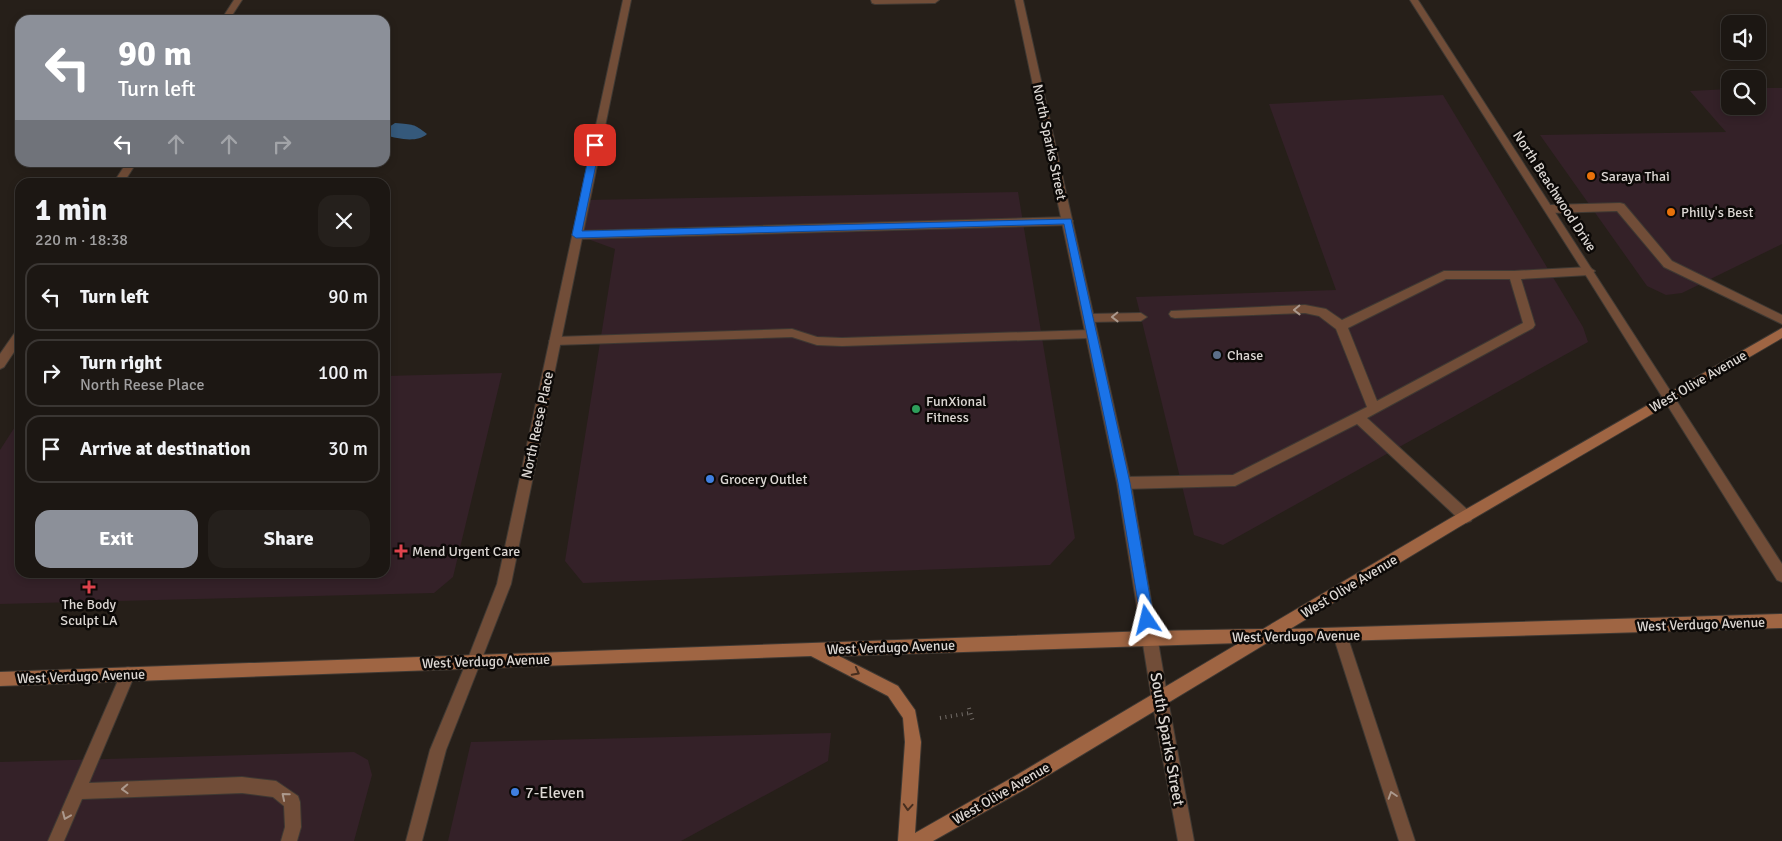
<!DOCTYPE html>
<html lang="en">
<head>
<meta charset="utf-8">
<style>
  :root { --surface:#1c1713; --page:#25201c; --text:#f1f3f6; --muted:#a09fa0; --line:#3a3633; --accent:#8c9099 }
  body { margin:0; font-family:Signika,sans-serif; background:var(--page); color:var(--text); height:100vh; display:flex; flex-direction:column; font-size:19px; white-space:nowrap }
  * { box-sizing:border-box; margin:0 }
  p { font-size:16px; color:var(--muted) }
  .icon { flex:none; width:28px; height:28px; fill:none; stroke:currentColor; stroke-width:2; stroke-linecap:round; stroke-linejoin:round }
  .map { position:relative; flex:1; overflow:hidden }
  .details { position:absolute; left:15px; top:178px; width:375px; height:400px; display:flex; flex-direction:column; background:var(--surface); border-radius:15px; box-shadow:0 2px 8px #0003,0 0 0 1px var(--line) }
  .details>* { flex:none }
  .banner { position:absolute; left:15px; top:15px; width:375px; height:152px; border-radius:15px; box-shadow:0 2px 8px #0003,0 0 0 1px var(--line); background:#8c9099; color:#fff; overflow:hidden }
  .controls { position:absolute; left:1721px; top:15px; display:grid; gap:10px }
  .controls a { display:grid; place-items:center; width:45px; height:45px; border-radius:10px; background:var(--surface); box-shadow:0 2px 8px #0003,0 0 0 1px var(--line); font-size:25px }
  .pin { position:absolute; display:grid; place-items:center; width:42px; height:42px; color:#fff; margin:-21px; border-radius:10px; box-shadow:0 2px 8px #0006 }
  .me { position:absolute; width:55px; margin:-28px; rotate:350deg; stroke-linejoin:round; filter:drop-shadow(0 0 4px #0008) }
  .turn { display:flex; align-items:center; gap:18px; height:105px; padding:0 20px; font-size:22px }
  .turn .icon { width:65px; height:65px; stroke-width:2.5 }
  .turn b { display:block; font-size:35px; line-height:42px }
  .lanes { display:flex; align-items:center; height:48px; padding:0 20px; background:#0003; justify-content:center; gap:25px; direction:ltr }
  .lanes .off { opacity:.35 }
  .round { display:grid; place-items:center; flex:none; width:52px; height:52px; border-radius:15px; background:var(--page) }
  .headline { display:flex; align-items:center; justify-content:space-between; height:85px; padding:0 20px }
  h1 { font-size:30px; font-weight:800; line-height:38px }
  .button { display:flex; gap:10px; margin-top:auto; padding:10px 20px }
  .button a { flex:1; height:58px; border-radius:15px; background:var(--accent); color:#fff; font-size:20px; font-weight:800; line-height:58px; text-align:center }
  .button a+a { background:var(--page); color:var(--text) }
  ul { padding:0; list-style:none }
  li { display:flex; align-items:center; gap:15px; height:68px; margin:0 10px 8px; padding:0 10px; border:2px solid var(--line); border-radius:15px }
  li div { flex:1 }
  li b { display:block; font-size:19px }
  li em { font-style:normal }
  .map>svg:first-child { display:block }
</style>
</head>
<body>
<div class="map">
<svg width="1782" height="841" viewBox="0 0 1782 841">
  <rect width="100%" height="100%" fill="#261f19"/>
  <path fill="#342128" d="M 1758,88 L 1782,88 L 1782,244 L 1682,293 L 1666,295 L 1647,286 L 1540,135 L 1726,132 L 1690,91 L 1730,89 L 1730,106 L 1758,106 Z
    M 1443,95 L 1583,327 L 1588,342 L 1223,545 L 1194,535 L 1136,297 L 1336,290 L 1269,104 Z
    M 1018,192 L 1075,538 L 1050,565 L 583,583 L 565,561 L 615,249 L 577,235 L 584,200 Z
    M 502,373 L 453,577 L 434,593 L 0,604 L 0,450 L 20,419 L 20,572 L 385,572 L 385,376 Z
    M 831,733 L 828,761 L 681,841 L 448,841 L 471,742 Z
    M 354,752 L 368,760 L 372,775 L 354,841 L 0,841 L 0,762 Z"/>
  <path fill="#35597b" d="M 395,123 C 414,125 413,123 427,134 C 417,143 398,139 386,135 L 386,129 Z"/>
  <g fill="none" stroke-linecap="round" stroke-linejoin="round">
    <g stroke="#3f3933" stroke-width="2">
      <path id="lane" d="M 871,0 L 939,0 L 935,3 L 875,4 L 872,3 Z
        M 1620,203 L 1624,204 L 1672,261 L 1782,315 L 1782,324 L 1664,267 L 1617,211 L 1549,213 L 1544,209 L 1549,205 Z
        M 1068,217 L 1073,221 L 1068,225 L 577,239 L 572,235 L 577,231 Z
        M 1589,267 L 1595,271 L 1589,275 L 1521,279 L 1535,325 L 1533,328 L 1367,418 L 1471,513 L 1473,517 L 1471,521 L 1466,523 L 1461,521 L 1357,424 L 1235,486 L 1124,489 L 1119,487 L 1117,483 L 1119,479 L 1124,477 L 1233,475 L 1367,407 L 1336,329 L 1319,316 L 1305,313 L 1175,318 L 1171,317 L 1169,314 L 1171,311 L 1305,305 L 1326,309 L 1342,320 L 1444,271 L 1514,271 ZM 1446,279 L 1510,279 L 1523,323 L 1377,401 L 1348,328 Z
        M 1141,313 L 1147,317 L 1141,321 L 1089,322 L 1083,318 L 1089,314 Z
        M 792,329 L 817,337 L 842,338 L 1091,330 L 1097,334 L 1091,338 L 842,346 L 817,345 L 792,337 L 555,345 L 549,341 L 555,337 Z
        M 1340,628 L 1345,630 L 1347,635 L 1415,841 L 1399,841 L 1333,635 L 1335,630 Z
        M 474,654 L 479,656 L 481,661 L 446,750 L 422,841 L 406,841 L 430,750 L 469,656 Z
        M 128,667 L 133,669 L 135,674 L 89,783 L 242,777 L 276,781 L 298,796 L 300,802 L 301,827 L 297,841 L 281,841 L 285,827 L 284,806 L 273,797 L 242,793 L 82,799 L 64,841 L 48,841 L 123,669 Z"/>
    </g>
    <g stroke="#3f3933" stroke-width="2">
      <path id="street" d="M 234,0 L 242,0 L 229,20 L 221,20 Z
        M 623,0 L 631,0 L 511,584 L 479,666 L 474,668 L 469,666 L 467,661 L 497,584 Z
        M 1015,0 L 1023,0 L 1131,483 L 1168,700 L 1194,841 L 1178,841 L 1152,700 L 1117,483 Z
        M 1410,0 L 1418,0 L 1782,564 L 1782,582 L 1777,580 L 1585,274 Z
        M 127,162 L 137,162 L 124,182 L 114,182 Z
        M 20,330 L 20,343 L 4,367 L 0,369 L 0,354 L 16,331 Z"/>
    </g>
    <g stroke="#3f3933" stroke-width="2">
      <path id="secondary" d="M 1782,328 L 1782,338 L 1459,527 L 1290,629 L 1782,614 L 1782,628 L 1267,643 L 1027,788 L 933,841 L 898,841 L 905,742 L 903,718 L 888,696 L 811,656 L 0,686 L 0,672 L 1150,631 L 1263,629 L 1449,519 ZM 1239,643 L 1015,776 L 915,833 L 921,742 L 915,710 L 898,686 L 839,656 Z"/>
    </g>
    <path stroke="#736d68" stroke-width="4" stroke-dasharray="1 4.5" stroke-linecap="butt" d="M 969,708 L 973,722
      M 940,718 L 970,713"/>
    <use href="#lane" fill="#714d38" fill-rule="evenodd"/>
    <use href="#street" fill="#714d38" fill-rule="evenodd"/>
    <use href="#secondary" fill="#9f6543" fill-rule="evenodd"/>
  </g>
  <defs><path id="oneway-chevron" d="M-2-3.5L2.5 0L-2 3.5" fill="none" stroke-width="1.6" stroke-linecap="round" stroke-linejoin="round" transform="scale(1.25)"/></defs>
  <g stroke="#ac998d">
    <use href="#oneway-chevron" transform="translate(1297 310) rotate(179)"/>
    <use href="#oneway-chevron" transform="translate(1115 317) rotate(179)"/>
    <use href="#oneway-chevron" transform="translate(125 789) rotate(178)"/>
    <use href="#oneway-chevron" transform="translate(1392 795) rotate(-108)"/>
    <use href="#oneway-chevron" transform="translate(285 796) rotate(-140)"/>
    <use href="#oneway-chevron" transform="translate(66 816) rotate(113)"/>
  </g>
  <g stroke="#472e1f">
    <use href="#oneway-chevron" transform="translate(856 672) rotate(28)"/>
    <use href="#oneway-chevron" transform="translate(908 807) rotate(94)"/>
  </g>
  <path fill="#1a73e8" stroke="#114b97" d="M 595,142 L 600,145 L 582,231 L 1071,219 L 1130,483 L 1154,620 L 1152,624 L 1147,626 L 1143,624 L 1141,620 L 1118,483 L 1064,224 L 576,238 L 572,235 L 591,145 Z"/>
  <g fill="#e8710a" stroke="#0c0907" stroke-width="2">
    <circle cx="1591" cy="176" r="5"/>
    <circle cx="1671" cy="212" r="5"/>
  </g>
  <circle fill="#5c6f8a" stroke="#0c0907" stroke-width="2" cx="1217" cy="355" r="5"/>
  <circle fill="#2e9e5b" stroke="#0c0907" stroke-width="2" cx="916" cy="409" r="5"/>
  <g fill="#3f7fe0" stroke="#0c0907" stroke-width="2">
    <circle cx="710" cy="479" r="5"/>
    <circle cx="515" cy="792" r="5"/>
  </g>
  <g fill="#e0444e" stroke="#0c0907" stroke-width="2">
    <path d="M398.5 543.5h5v5h5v5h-5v5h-5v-5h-5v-5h5z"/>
    <path d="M86.5 579.5h5v5h5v5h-5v5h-5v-5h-5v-5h5z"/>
  </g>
  <g text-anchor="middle" stroke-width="5" stroke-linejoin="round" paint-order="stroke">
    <g font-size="14" fill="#dcd7d3" stroke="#0c0907">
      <text transform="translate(1050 142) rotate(78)" y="5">North Sparks Street</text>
      <text transform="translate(1555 191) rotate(57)" y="5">North Beachwood Drive</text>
      <text transform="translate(1698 381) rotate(-30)" y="5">West Olive Avenue</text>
      <text transform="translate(537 425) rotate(-78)" y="5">North Reese Place</text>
      <text transform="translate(1349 586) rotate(-31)" y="5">West Olive Avenue</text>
      <text transform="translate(1701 624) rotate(-2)" y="5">West Verdugo Avenue</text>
      <text transform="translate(1296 636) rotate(-1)" y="5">West Verdugo Avenue</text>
      <text transform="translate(891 647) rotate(-2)" y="5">West Verdugo Avenue</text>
      <text transform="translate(486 661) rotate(-2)" y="5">West Verdugo Avenue</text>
      <text transform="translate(81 676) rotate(-2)" y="5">West Verdugo Avenue</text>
      <text transform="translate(1001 793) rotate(-30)" y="5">West Olive Avenue</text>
    </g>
    <g font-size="14" fill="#dcd7d3" stroke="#0c0907" text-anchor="start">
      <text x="1601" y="181">Saraya Thai</text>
      <text x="1681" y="217">Philly's Best</text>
      <text x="1227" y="360">Chase</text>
      <text x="926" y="406">FunXional<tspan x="926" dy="16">Fitness</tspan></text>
      <text x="720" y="484">Grocery Outlet</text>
      <text x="412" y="556">Mend Urgent Care</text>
      <text x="89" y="609" text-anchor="middle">The Body<tspan x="89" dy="16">Sculpt LA</tspan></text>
    </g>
    <g font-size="16" fill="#dcd7d3" stroke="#0c0907">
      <text transform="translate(1168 739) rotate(80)" y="6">South Sparks Street</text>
    </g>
    <g font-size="16" fill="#dcd7d3" stroke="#0c0907" text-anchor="start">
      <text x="525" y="798">7-Eleven</text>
    </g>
  </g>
</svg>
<div class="controls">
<a><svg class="icon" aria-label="sound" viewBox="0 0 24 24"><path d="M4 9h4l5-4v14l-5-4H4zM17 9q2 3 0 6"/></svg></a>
<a><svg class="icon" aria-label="search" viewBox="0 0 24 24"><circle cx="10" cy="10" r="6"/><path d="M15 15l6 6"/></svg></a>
</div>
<div class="pin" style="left:595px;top:145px;background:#d93025"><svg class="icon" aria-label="arrive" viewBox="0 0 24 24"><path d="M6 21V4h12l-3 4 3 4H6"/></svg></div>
<svg class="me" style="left:1147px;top:620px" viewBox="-20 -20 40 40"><path d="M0-17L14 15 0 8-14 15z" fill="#1a73e8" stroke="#fff" stroke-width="4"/></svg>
<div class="banner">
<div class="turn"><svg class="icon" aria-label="left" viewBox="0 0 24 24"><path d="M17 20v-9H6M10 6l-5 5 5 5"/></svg><div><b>90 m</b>Turn left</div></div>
<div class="lanes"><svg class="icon" aria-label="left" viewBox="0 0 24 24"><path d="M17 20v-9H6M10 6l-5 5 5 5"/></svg><svg class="icon off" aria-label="ahead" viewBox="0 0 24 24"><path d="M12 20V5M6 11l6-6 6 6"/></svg><svg class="icon off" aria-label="ahead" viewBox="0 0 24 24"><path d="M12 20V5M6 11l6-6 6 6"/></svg><svg class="icon off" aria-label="right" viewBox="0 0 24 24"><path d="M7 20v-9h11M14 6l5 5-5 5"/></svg></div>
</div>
<section class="details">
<div class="headline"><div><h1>1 min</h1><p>220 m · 18:38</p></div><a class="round"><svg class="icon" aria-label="close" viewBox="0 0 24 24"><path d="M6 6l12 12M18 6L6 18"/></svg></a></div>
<ul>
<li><svg class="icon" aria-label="left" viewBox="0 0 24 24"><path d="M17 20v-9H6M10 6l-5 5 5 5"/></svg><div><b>Turn left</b></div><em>90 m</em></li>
<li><svg class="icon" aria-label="right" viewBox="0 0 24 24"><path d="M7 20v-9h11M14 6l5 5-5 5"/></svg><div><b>Turn right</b><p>North Reese Place</p></div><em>100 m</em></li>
<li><svg class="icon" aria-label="arrive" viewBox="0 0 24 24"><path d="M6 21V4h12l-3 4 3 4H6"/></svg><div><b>Arrive at destination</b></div><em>30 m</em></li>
</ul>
<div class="button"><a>Exit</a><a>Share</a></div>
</section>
</div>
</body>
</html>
